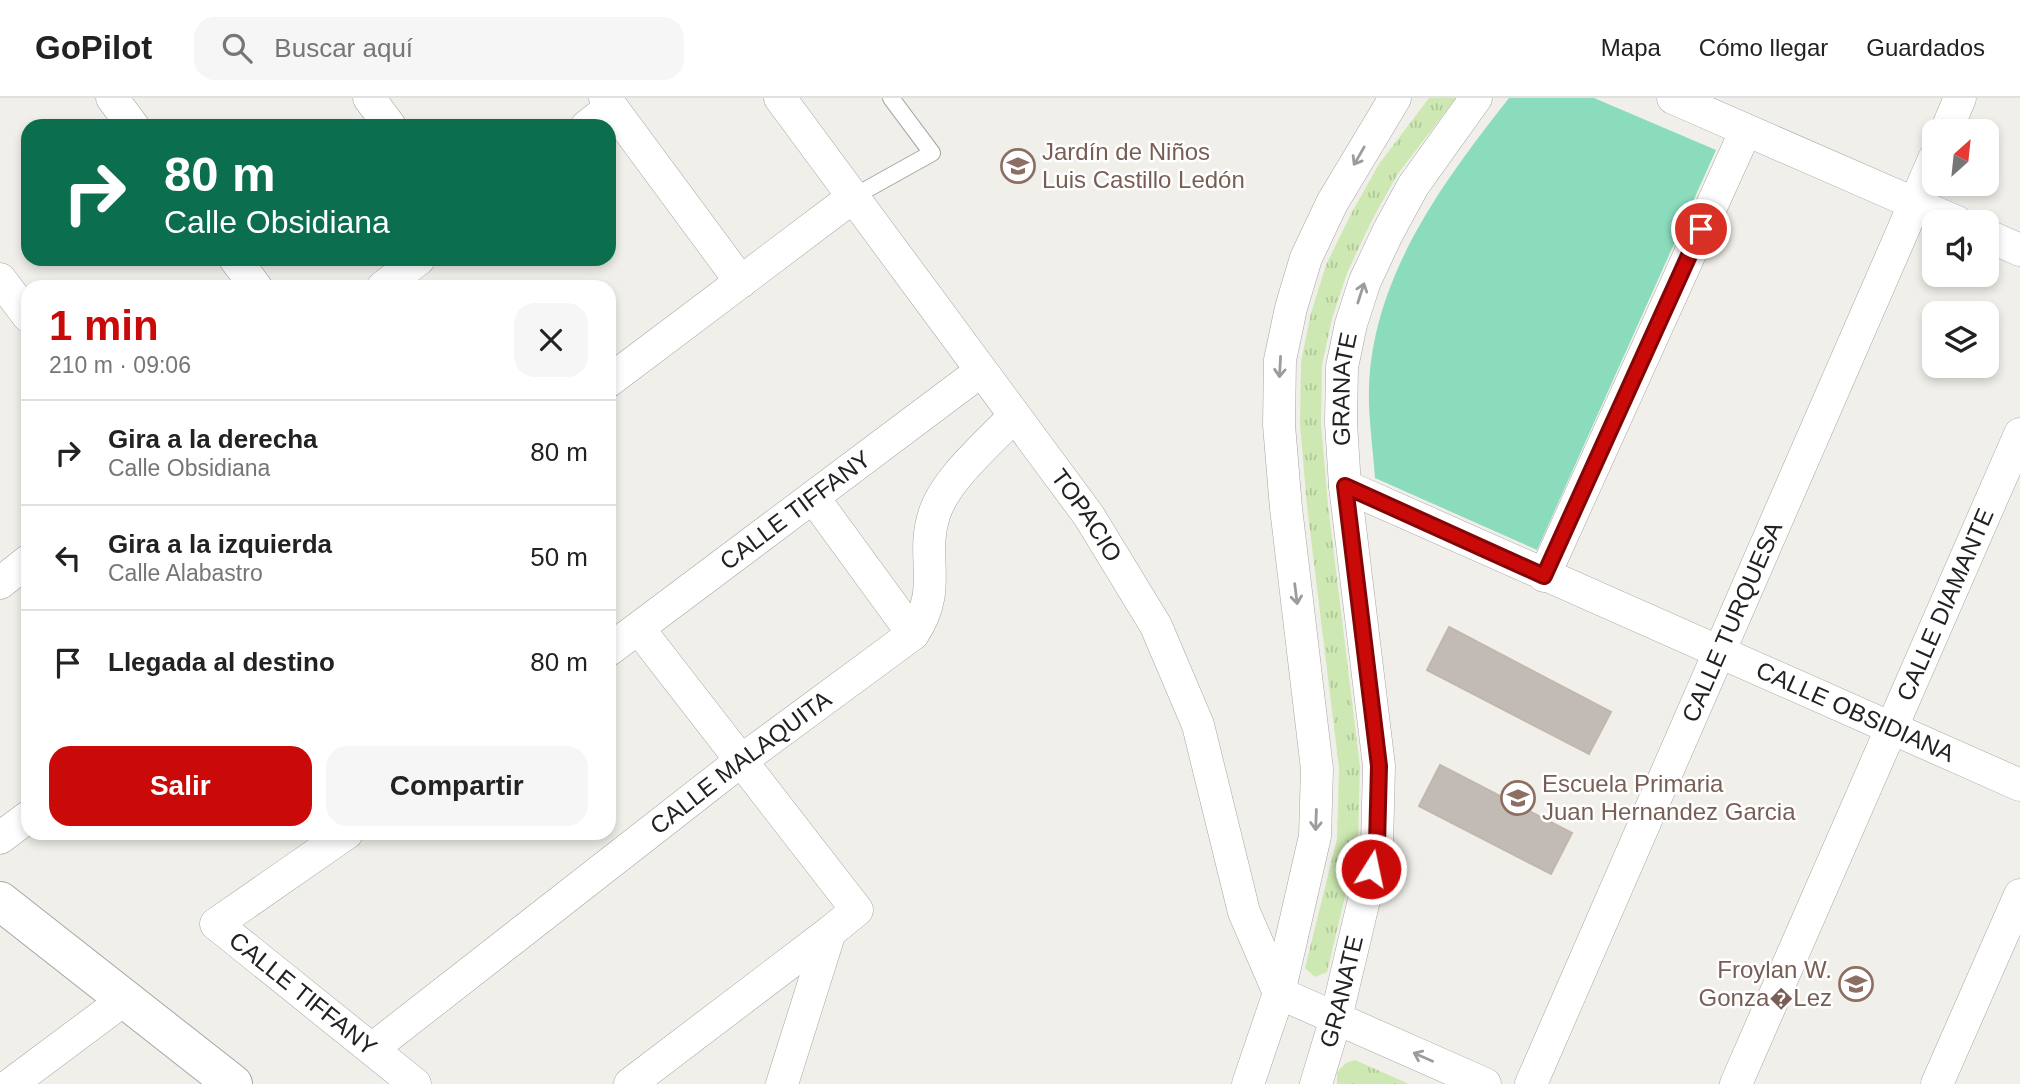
<!DOCTYPE html>
<html lang="es">
<head>
<meta charset="utf-8">
<style>
  :root { --surface:#fff; --page:#f6f6f6; --text:#222; --muted:#767676; --line:#e0e0e0; --accent:#ca0909 }
  body { margin:0; font-family:Arial,sans-serif; background:var(--page); color:var(--text); height:100vh; display:flex; flex-direction:column; font-size:26px; white-space:nowrap }
  * { box-sizing:border-box; margin:0 }
  p { font-size:23px; color:var(--muted) }
  .icon { flex:none; width:38px; height:38px; fill:none; stroke:currentColor; stroke-width:2; stroke-linecap:round; stroke-linejoin:round }
  .map { position:relative; flex:1; overflow:hidden }
  .drawer { position:absolute; left:21px; top:182px; width:595px; height:560px; display:flex; flex-direction:column; background:var(--surface); border-radius:21px; box-shadow:0 4px 10px #0003 }
  .drawer>* { flex:none }
  .top-card { position:absolute; left:21px; top:21px; width:595px; height:147px; border-radius:21px; box-shadow:0 4px 10px #0003; background:#0b6e4f; color:#fff; overflow:hidden }
  .needle { width:46px; rotate:27deg }
  .tools { position:absolute; left:1922px; top:21px; display:grid; gap:14px }
  .tools a { display:grid; place-items:center; width:77px; height:77px; border-radius:14px; background:var(--surface); box-shadow:0 4px 10px #0003; font-size:35px }
  .pin { position:absolute; display:grid; place-items:center; width:60px; height:60px; color:#fff; margin:-30px; border:4px solid #fff; border-radius:50%; box-shadow:0 2px 7px #0007 }
  .me { position:absolute; width:77px; margin:-38px; rotate:10deg; stroke-linejoin:round; filter:drop-shadow(0 0 5px #0008) }
  .turn { display:flex; align-items:center; gap:24px; height:147px; padding:0 28px; font-size:32px }
  .turn .icon { width:91px; height:91px; stroke-width:2.5 }
  .turn b { display:block; font-size:49px; line-height:60px }
  .round { display:grid; place-items:center; flex:none; width:74px; height:74px; border-radius:21px; background:var(--page) }
  .headline { display:flex; align-items:center; justify-content:space-between; height:119px; padding:0 28px }
  h1 { font-size:42px; font-weight:600; line-height:52px; color:var(--accent) }
  .action { display:flex; gap:14px; margin-top:auto; padding:14px 28px }
  .action a { flex:1; height:80px; border-radius:21px; background:var(--accent); color:#fff; font-size:28px; font-weight:600; line-height:80px; text-align:center }
  .action a+a { background:var(--page); color:var(--text) }
  ul { padding:0; list-style:none }
  li { display:flex; align-items:center; gap:21px; height:105px; padding:0 28px; border-top:2px solid var(--line) }
  li div { flex:1 }
  li b { display:block; font-size:26px }
  li em { font-style:normal }
  header { display:flex; align-items:center; gap:42px; box-sizing:border-box; height:98px; padding:0 35px; background:var(--surface); border-bottom:2px solid var(--line) }
  header strong { font-size:33px }
  nav { display:flex; gap:38px; margin-inline-start:auto; font-size:24px }
  .search { width:490px; height:63px; background:var(--page); display:flex; align-items:center; gap:18px; box-sizing:border-box; padding:0 24px; border-radius:21px; color:var(--muted); font-size:26px }
  .map>svg:first-child { display:block }
</style>
</head>
<body>
<header>
<strong>GoPilot</strong>
<div class="search"><svg class="icon" aria-label="search" viewBox="0 0 24 24"><circle cx="10" cy="10" r="6"/><path d="M15 15l6 6"/></svg>Buscar aquí</div>
<nav><a>Mapa</a><a>Cómo llegar</a><a>Guardados</a></nav>
</header>
<div class="map">
<svg width="2020" height="986" viewBox="0 0 2020 986">
  <defs>
    <pattern id="grass-tufts" width="24" height="20" patternUnits="userSpaceOnUse" patternTransform="scale(1.75)"><rect width="24" height="20" fill="#cde8b2"/><path d="M3 7l-1-3M5 7V3M7 7l1-3M15 17l-1-3M17 17v-4M19 17l1-3" fill="none" stroke="#b0c799"/></pattern>
  </defs>
  <rect width="100%" height="100%" fill="#f1efe9"/>
  <path fill="url(#grass-tufts)" d="M 1429,0 L 1456,0 L 1397,77 L 1371,124 L 1347,175 L 1332,221 L 1322,267 L 1321,326 L 1328,407 L 1360,669 L 1358,744 L 1327,874 L 1315,879 L 1305,870 L 1337,741 L 1339,670 L 1307,408 L 1300,326 L 1301,264 L 1311,215 L 1326,167 L 1352,114 L 1379,66 Z
    M 1355,962 L 1409,986 L 1337,986 L 1337,974 L 1346,965 Z"/>
  <path fill="#8bdcbd" d="M 1509,0 L 1594,0 L 1716,52 L 1537,452 L 1375,380 C 1373,350 1368,319 1369,289 C 1373,178 1443,84 1509,0 Z"/>
  <path fill="#c2bbb5" stroke="#c3b6ac" stroke-width="2" d="M 1449,529 L 1611,614 L 1589,656 L 1427,572 Z
    M 1440,667 L 1572,735 L 1551,776 L 1419,708 Z"/>
  <g fill="none" stroke-linecap="round" stroke-linejoin="round">
    <g stroke="#a6a6a6" stroke-width="18">
      <path id="service" d="M 853,99 L 932,55 L 891,0"/>
    </g>
    <g stroke="#a6a6a6" stroke-width="33">
      <g id="minor">
        <path d="M 112,0 L 133,28"/>
        <path d="M 369,0 L 390,28"/>
        <path d="M 605,0 L 741,184"/>
        <path id="s1" d="M 780,0 L 1089,418 L 1156,528 L 1198,627 L 1244,814 L 1279,895 L 1485,986"/>
        <path d="M 1673,0 L 1957,124"/>
        <path d="M 587,28 L 611,9"/>
        <path d="M 1946,33 L 1960,0"/>
        <path d="M 1986,137 L 2020,152"/>
        <path d="M 235,161 L 256,189"/>
        <path d="M 0,181 L 28,218"/>
        <path d="M 383,189 L 419,161"/>
        <path d="M 609,283 L 853,99"/>
        <path id="s2" d="M 1345,388 L 2020,687"/>
        <path d="M 813,399 L 913,536"/>
        <path d="M 1544,478 L 1746,32"/>
        <path d="M 0,485 L 28,463"/>
        <path d="M 639,531 L 857,812 L 830,834 L 782,986"/>
        <path id="s3" d="M 609,552 L 981,273"/>
        <path id="s4" d="M 347,735 L 216,826 L 415,986"/>
        <path d="M 0,740 L 28,719"/>
        <path id="s5" d="M 372,951 L 742,662 L 913,536 C 944,490 920,461 934,417 C 945,381 989,345 1014,318"/>
        <path d="M 11,986 L 125,901"/>
        <path d="M 630,986 L 830,834"/>
        <path d="M 1248,986 L 1279,895 L 1315,738 L 1317,671 L 1286,410 L 1279,327 L 1280,262 L 1291,210 L 1306,160 L 1332,105 L 1395,0"/>
        <path id="s6" d="M 1316,986 L 1336,920 L 1377,747 L 1379,668 L 1345,388 L 1341,325 L 1342,269 L 1351,226 L 1365,183 L 1388,134 L 1413,88 L 1476,0"/>
        <path id="s7" d="M 1531,986 L 1934,61"/>
        <path id="s8" d="M 1736,986 L 2020,336"/>
        <path d="M 1937,986 L 2020,797"/>
      </g>
    </g>
    <g stroke="#a6a6a6" stroke-width="40">
      <path id="tertiary" d="M 0,803 L 233,986"/>
    </g>
    <use href="#service" stroke="#fff" stroke-width="16"/>
    <use href="#minor" stroke="#fff" stroke-width="32"/>
    <use href="#tertiary" stroke="#fff" stroke-width="38"/>
  </g>
  <defs><path id="oneway-shaft" d="M-6 0H5M1.5-3L5.5 0L1.5 3" fill="none" stroke-width="1.6" stroke-linecap="round" stroke-linejoin="round" transform="scale(1.75)"/></defs>
  <g stroke="#9c9c9c">
    <use href="#oneway-shaft" transform="translate(1359 58) rotate(120)"/>
    <use href="#oneway-shaft" transform="translate(1361 195) rotate(-72)"/>
    <use href="#oneway-shaft" transform="translate(1280 269) rotate(93)"/>
    <use href="#oneway-shaft" transform="translate(1296 496) rotate(83)"/>
    <use href="#oneway-shaft" transform="translate(1316 722) rotate(92)"/>
    <use href="#oneway-shaft" transform="translate(1423 959) rotate(-156)"/>
  </g>
  <g fill="none" stroke-linecap="round" stroke-linejoin="round">
    <g stroke="#830606" stroke-width="18">
      <path id="route" d="M 1371,771 L 1377,747 L 1379,668 L 1345,388 L 1544,478 L 1701,131"/>
    </g>
    <use href="#route" stroke="#ca0909" stroke-width="12"/>
  </g>
  <defs>
    <g id="school-ring" transform="scale(1.75)"><circle r="9.5" fill="#fff" stroke="#8d6e63" stroke-width="1.5"/><path d="M0-5L7-2L0 1L-7-2ZM-4 1L0 2.5L4 1V4Q0 6-4 4Z" fill="#8d6e63"/></g>
  </defs>
  <g fill-rule="evenodd">
    <use href="#school-ring" x="1018" y="68"/>
    <use href="#school-ring" x="1518" y="700"/>
    <use href="#school-ring" x="1856" y="886"/>
  </g>
  <g text-anchor="middle" stroke-width="5" stroke-linejoin="round" paint-order="stroke">
    <g font-size="24" fill="#785e54" stroke="#fff" text-anchor="start">
      <text x="1042" y="62">Jardín de Niños<tspan x="1042" dy="28">Luis Castillo Ledón</tspan></text>
      <text x="1542" y="694">Escuela Primaria<tspan x="1542" dy="28">Juan Hernandez Garcia</tspan></text>
      <text x="1832" y="880" text-anchor="end">Froylan W.<tspan x="1832" dy="28">Gonza�Lez</tspan></text>
    </g>
    <g font-size="24" fill="#222" stroke="#fff">
      <text dy="8" stroke="none"><textPath href="#s6" startOffset="705">GRANATE</textPath></text>
      <text dy="8" stroke="none"><textPath href="#s3" startOffset="233">CALLE TIFFANY</textPath></text>
      <text dy="8" stroke="none"><textPath href="#s1" startOffset="518">TOPACIO</textPath></text>
      <text dy="8" stroke="none"><textPath href="#s8" startOffset="523">CALLE DIAMANTE</textPath></text>
      <text dy="8" stroke="none"><textPath href="#s7" startOffset="504">CALLE TURQUESA</textPath></text>
      <text dy="8" stroke="none"><textPath href="#s2" startOffset="558">CALLE OBSIDIANA</textPath></text>
      <text dy="8" stroke="none"><textPath href="#s5" startOffset="467">CALLE MALAQUITA</textPath></text>
      <text dy="8" stroke="none"><textPath href="#s6" startOffset="96">GRANATE</textPath></text>
      <text dy="8" stroke="none"><textPath href="#s4" startOffset="271">CALLE TIFFANY</textPath></text>
    </g>
  </g>
</svg>
<div class="tools">
<a><svg class="needle" viewBox="-14 -14 28 28"><path d="M0-13l5 13h-10z" fill="#e53935"/><path d="M0 13l5-13h-10z" fill="#767676"/></svg></a>
<a><svg class="icon" aria-label="sound" viewBox="0 0 24 24"><path d="M4 9h4l5-4v14l-5-4H4zM17 9q2 3 0 6"/></svg></a>
<a><svg class="icon" aria-label="layers" viewBox="0 0 24 24"><path d="M12 4l9 5-9 5-9-5zM3 14l9 5 9-5"/></svg></a>
</div>
<div class="pin" style="left:1701px;top:131px;background:#d93025"><svg class="icon" aria-label="arrive" viewBox="0 0 24 24"><path d="M6 21V4h12l-3 4 3 4H6"/></svg></div>
<svg class="me" style="left:1371px;top:771px" viewBox="-20 -20 40 40"><circle r="17" fill="#ca0909" stroke="#fff" stroke-width="3"/><path d="M0-11L8 9 0 5-8 9z" fill="#fff"/></svg>
<div class="top-card">
<div class="turn"><svg class="icon" aria-label="right" viewBox="0 0 24 24"><path d="M7 20v-9h11M14 6l5 5-5 5"/></svg><div><b>80 m</b>Calle Obsidiana</div></div>
</div>
<section class="drawer">
<div class="headline"><div><h1>1 min</h1><p>210 m · 09:06</p></div><a class="round"><svg class="icon" aria-label="close" viewBox="0 0 24 24"><path d="M6 6l12 12M18 6L6 18"/></svg></a></div>
<ul>
<li><svg class="icon" aria-label="right" viewBox="0 0 24 24"><path d="M7 20v-9h11M14 6l5 5-5 5"/></svg><div><b>Gira a la derecha</b><p>Calle Obsidiana</p></div><em>80 m</em></li>
<li><svg class="icon" aria-label="left" viewBox="0 0 24 24"><path d="M17 20v-9H6M10 6l-5 5 5 5"/></svg><div><b>Gira a la izquierda</b><p>Calle Alabastro</p></div><em>50 m</em></li>
<li><svg class="icon" aria-label="arrive" viewBox="0 0 24 24"><path d="M6 21V4h12l-3 4 3 4H6"/></svg><div><b>Llegada al destino</b></div><em>80 m</em></li>
</ul>
<div class="action"><a>Salir</a><a>Compartir</a></div>
</section>
</div>
</body>
</html>
